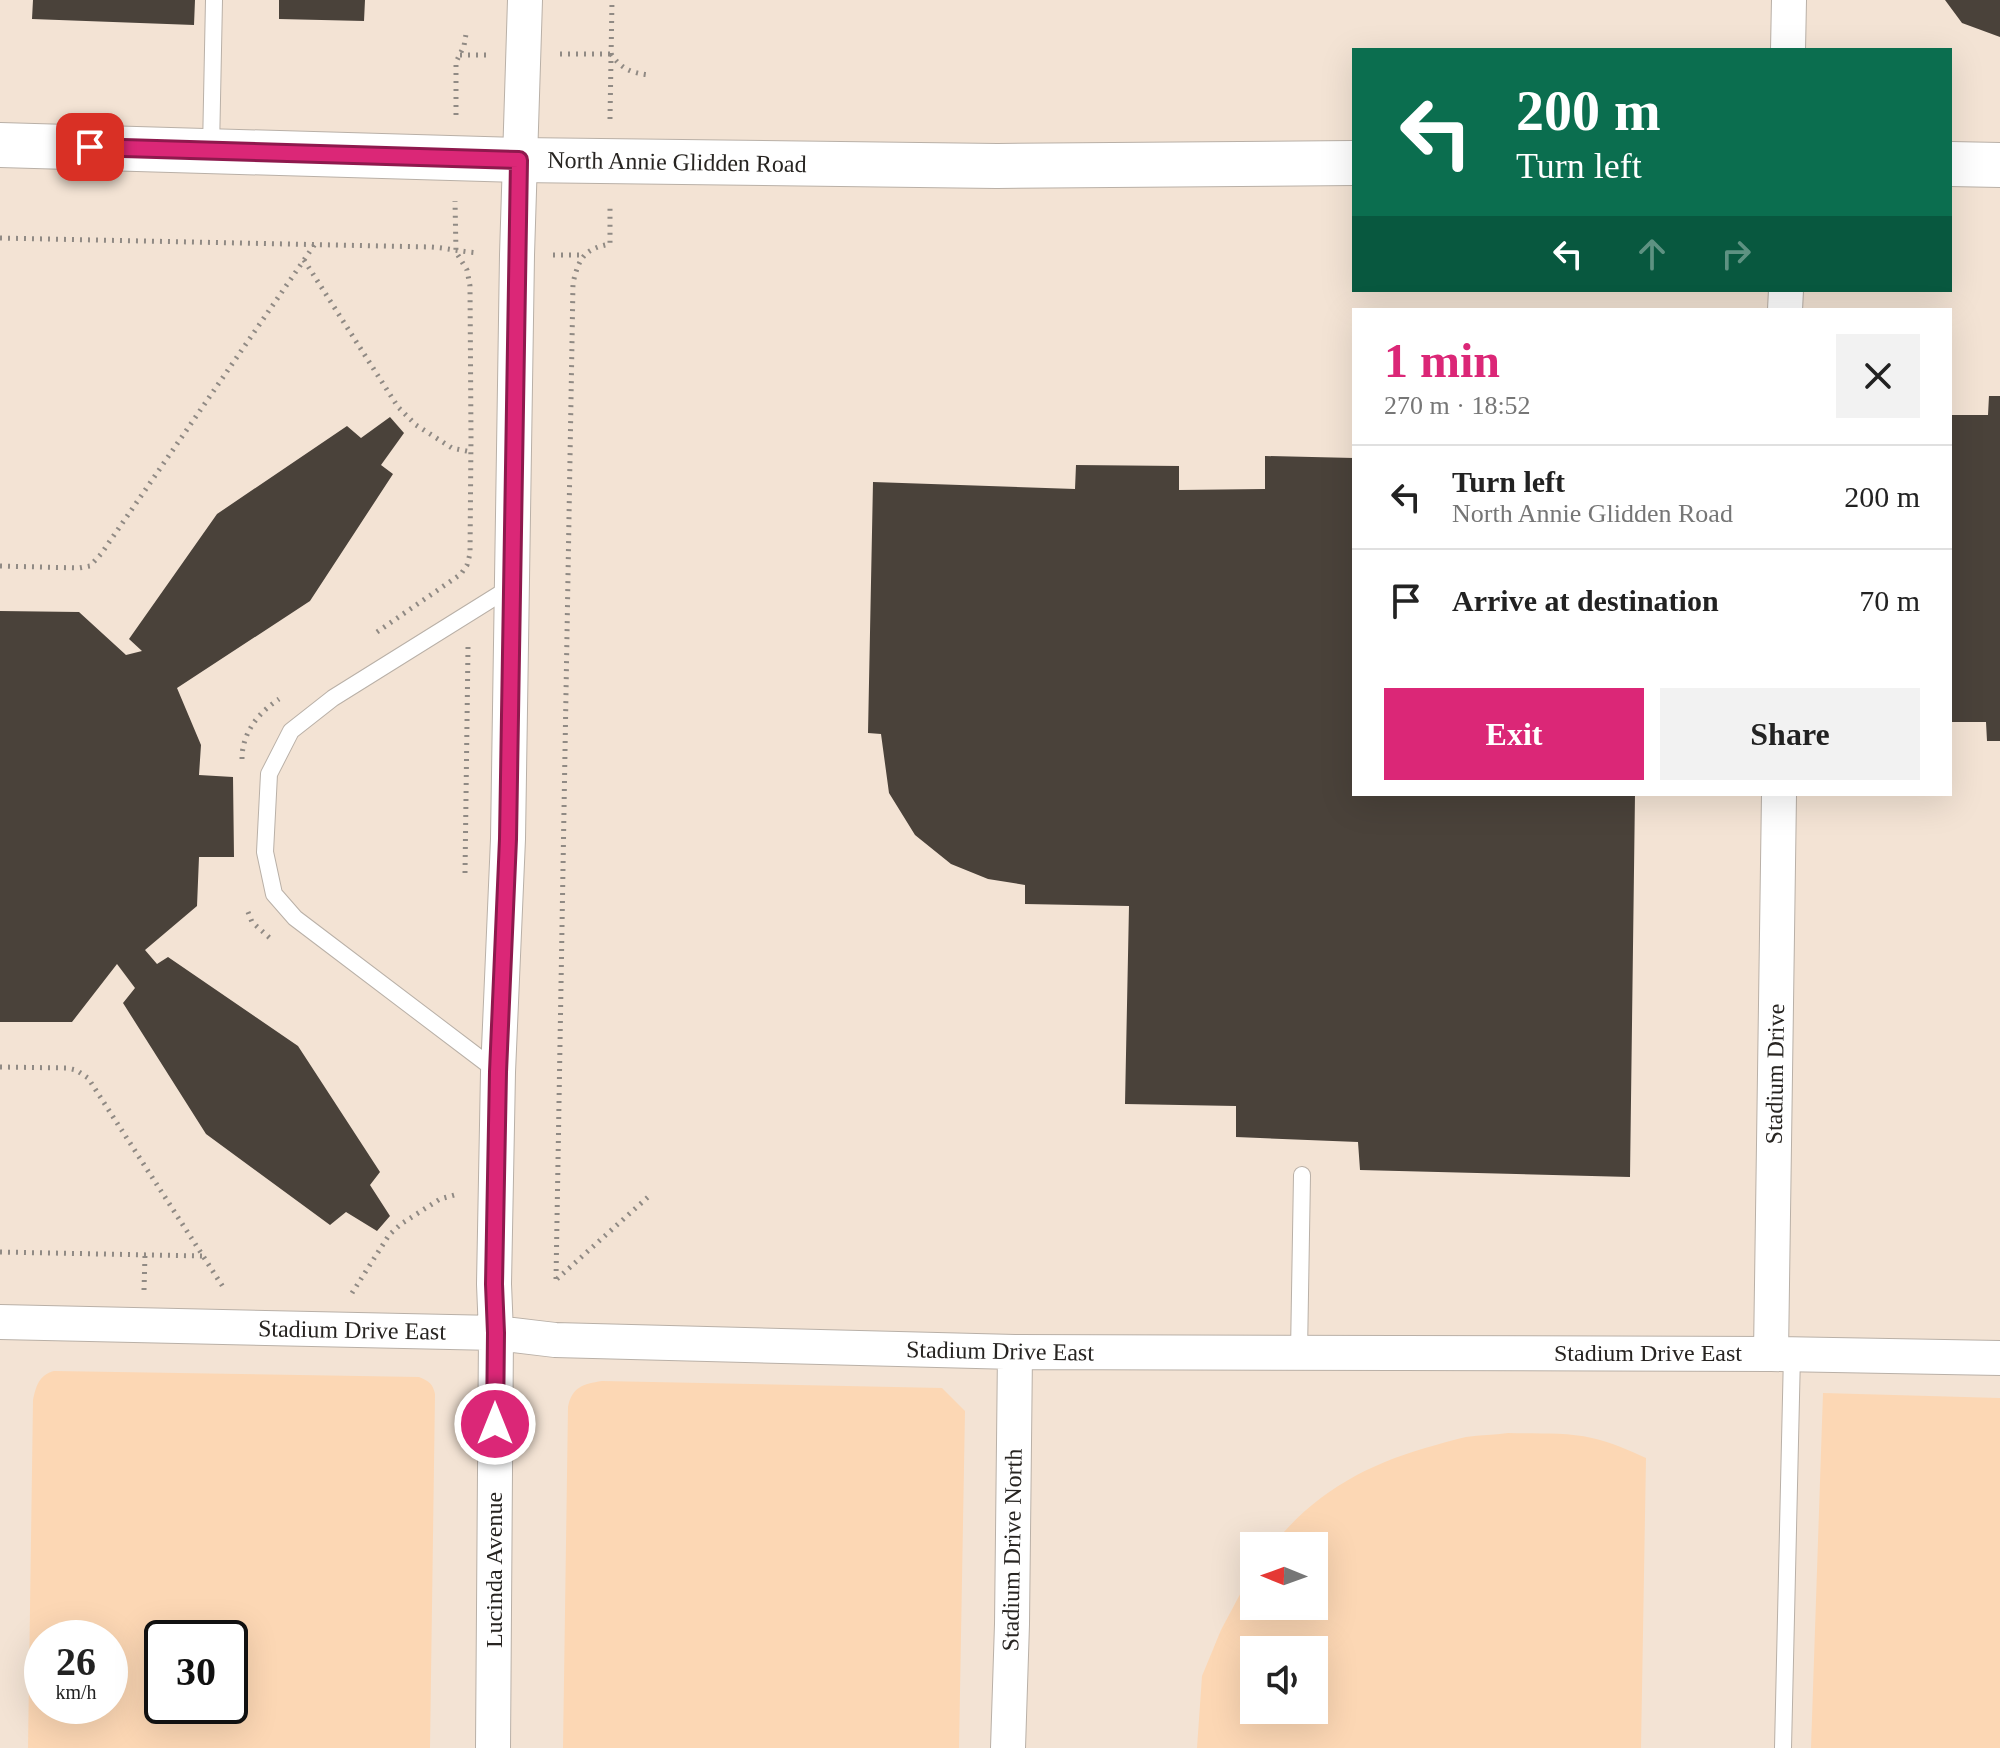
<!DOCTYPE html>
<html lang="en">
<head>
<meta charset="utf-8">
<style>
  :root { --surface:#fff; --page:#f2f2f2; --text:#222; --muted:#767676; --line:#e0e0e0; --accent:#db2777 }
  body { margin:0; font-family:"Times New Roman",serif; background:var(--page); color:var(--text); height:100vh; display:flex; flex-direction:column; font-size:30px; white-space:nowrap }
  * { box-sizing:border-box; margin:0 }
  p { font-size:26px; color:var(--muted) }
  .icon { flex:none; width:44px; height:44px; fill:none; stroke:currentColor; stroke-width:2; stroke-linecap:round; stroke-linejoin:round }
  .map { position:relative; flex:1; overflow:hidden }
  .sheet { position:absolute; left:1352px; top:308px; width:600px; height:488px; display:flex; flex-direction:column; background:var(--surface); border-radius:0px; box-shadow:0 8px 32px #0002 }
  .sheet>* { flex:none }
  .hud { position:absolute; left:1352px; top:48px; width:600px; height:244px; border-radius:0px; box-shadow:0 8px 32px #0002; background:#0b6e4f; color:#fff; overflow:hidden }
  .needle { width:52px; rotate:271deg }
  .buttons { position:absolute; left:1240px; top:1532px; display:grid; gap:16px }
  .buttons a { display:grid; place-items:center; width:88px; height:88px; border-radius:0px; background:var(--surface); box-shadow:0 8px 32px #0002; font-size:40px }
  .speed { position:absolute; left:24px; top:1620px; display:flex; gap:16px; font-size:40px; font-weight:700; text-align:center }
  .speed>* { display:grid; place-content:center; width:104px; height:104px; border-radius:50%; background:var(--surface); box-shadow:0 8px 32px #0002; line-height:1 }
  .speed small { font-size:20px; font-weight:400 }
  .speed .limit { border:4px solid #111; border-radius:12px; background:#fff; color:#111 }
  .pin { position:absolute; display:grid; place-items:center; width:68px; height:68px; color:#fff; margin:-34px; border-radius:16px; box-shadow:0 4px 12px #0006 }
  .me { position:absolute; width:88px; margin:-44px; rotate:0deg; stroke-linejoin:round; filter:drop-shadow(0 0 6px #0008) }
  .turn { display:flex; align-items:center; gap:28px; height:168px; padding:0 32px; font-size:36px }
  .turn .icon { width:104px; height:104px; stroke-width:2.5 }
  .turn b { display:block; font-size:56px; line-height:68px }
  .lanes { display:flex; align-items:center; height:76px; padding:0 32px; background:#0003; justify-content:center; gap:40px; direction:ltr }
  .lanes .off { opacity:.35 }
  .round { display:grid; place-items:center; flex:none; width:84px; height:84px; border-radius:0px; background:var(--page) }
  .overview { display:flex; align-items:center; justify-content:space-between; height:136px; padding:0 32px }
  h1 { font-size:48px; font-weight:700; line-height:60px; color:var(--accent) }
  .primary-button { display:flex; gap:16px; margin-top:auto; padding:16px 32px }
  .primary-button a { flex:1; height:92px; border-radius:0px; background:var(--accent); color:#fff; font-size:32px; font-weight:700; line-height:92px; text-align:center }
  .primary-button a+a { background:var(--page); color:var(--text) }
  ul { padding:0; list-style:none }
  li { display:flex; align-items:center; gap:24px; height:104px; padding:0 32px; border-top:2px solid var(--line) }
  li div { flex:1 }
  li b { display:block; font-size:30px }
  li em { font-style:normal }
  .map>svg:first-child { display:block }
</style>
</head>
<body>
<div class="map">
<svg width="2000" height="1748" viewBox="0 0 2000 1748">
  <rect width="100%" height="100%" fill="#fbf1e8"/>
  <path fill="#f3e3d4" fill-rule="evenodd" d="M 0,0 L 2000,0 L 2000,1748 L 0,1748 ZM 1354,50 L 1950,50 L 1950,290 L 1354,290 ZM 1354,310 L 1950,310 L 1950,794 L 1354,794 ZM 1254,1546 L 1314,1546 L 1314,1606 L 1254,1606 ZM 42,1638 L 110,1638 L 110,1706 L 42,1706 ZM 162,1638 L 230,1638 L 230,1706 L 162,1706 ZM 1254,1650 L 1314,1650 L 1314,1710 L 1254,1710 Z"/>
  <path fill="#fcd7b4" fill-rule="evenodd" d="M 54,1371 L 419,1377 C 429,1381 433,1384 435,1394 L 430,1748 L 28,1748 L 33,1400 C 36,1386 39,1375 54,1371 ZM 42,1638 L 110,1638 L 110,1706 L 42,1706 ZM 162,1638 L 230,1638 L 230,1706 L 162,1706 Z
    M 602,1381 L 942,1388 L 965,1411 L 959,1748 L 563,1748 L 568,1407 C 572,1387 583,1384 602,1381 Z
    M 1823,1393 L 2000,1398 L 2000,1748 L 1811,1748 Z
    M 1508,1433 C 1536,1434 1565,1432 1592,1438 C 1611,1442 1628,1450 1646,1458 L 1641,1748 L 1197,1748 L 1202,1676 L 1221,1630 L 1254,1568 L 1254,1606 L 1314,1606 L 1314,1546 L 1272,1546 C 1316,1491 1369,1463 1436,1445 C 1446,1442 1456,1439 1466,1437 C 1480,1435 1494,1435 1508,1433 ZM 1254,1650 L 1314,1650 L 1314,1710 L 1254,1710 Z"/>
  <path fill="#4a423a" d="M 33,0 L 195,0 L 194,25 L 32,19 Z
    M 279,0 L 365,0 L 364,21 L 279,19 Z
    M 1945,0 L 2000,0 L 2000,37 L 1962,23 Z
    M 1989,396 L 2000,396 L 2000,741 L 1987,741 L 1986,722 L 1950,722 L 1950,415 L 1988,415 Z
    M 390,417 L 404,433 L 381,465 L 393,474 L 310,601 L 177,688 L 201,745 L 199,775 L 233,777 L 234,857 L 199,857 L 197,906 L 145,950 L 157,964 L 168,957 L 298,1046 L 380,1172 L 370,1185 L 390,1216 L 377,1231 L 346,1212 L 330,1225 L 206,1134 L 123,1003 L 135,988 L 117,964 L 72,1022 L 0,1022 L 0,611 L 79,612 L 126,655 L 142,651 L 129,639 L 217,514 L 347,426 L 361,438 Z
    M 1265,456 L 1354,458 L 1354,794 L 1635,794 L 1630,1177 L 1360,1170 L 1358,1142 L 1236,1137 L 1236,1106 L 1125,1104 L 1129,906 L 1025,904 L 1025,885 L 988,879 L 951,864 L 915,835 L 889,793 L 881,734 L 868,733 L 873,482 L 1075,489 L 1076,465 L 1179,466 L 1179,490 L 1265,489 Z"/>
  <g fill="none" stroke-linecap="round" stroke-linejoin="round">
    <g stroke="#b9b0a7" stroke-width="18">
      <path id="service" d="M 211,149 L 214,0
        M 498,1072 L 295,918 L 274,894 L 265,852 L 269,774 L 291,731 L 333,698 L 511,587
        M 1299,1353 L 1302,1175
        M 1783,1748 L 1792,1354"/>
    </g>
    <g stroke="#b9b0a7" stroke-width="36">
      <path id="minor" d="M 1788,50 L 1789,0
        M 1785,310 L 1786,290
        M 0,1322 L 496,1333 L 555,1340 L 1015,1352 L 1771,1354 L 2000,1358
        M 1771,1354 L 1779,794
        M 493,1748 L 496,1333 L 494,1284 L 498,1072 L 508,839 L 517,255 L 525,0
        M 1008,1748 L 1012,1624 L 1015,1352"/>
    </g>
    <g stroke="#b9b0a7" stroke-width="46">
      <path id="secondary" d="M 0,145 L 519,160 L 997,166 L 1354,163
        M 1950,164 L 2000,165"/>
    </g>
    <path stroke="#908a84" stroke-width="5" stroke-dasharray="2 6" stroke-linecap="butt" d="M 560,54 L 611,54
      M 611,54 C 621,69 632,73 649,75
      M 460,55 L 486,55
      M 456,115 L 456,62 L 464,46 L 466,34
      M 610,119 L 612,0
      M 0,238 L 431,247 C 447,248 462,252 479,253
      M 553,255 L 583,255
      M 304,260 L 398,407 L 416,425 L 452,448 L 471,452
      M 0,566 L 79,568 L 90,566 L 101,554 L 315,244
      M 377,632 L 461,574 L 467,565 L 470,554 L 471,437 L 470,286 L 467,270 L 456,252 L 455,201
      M 242,759 C 242,733 258,713 279,699
      M 465,873 L 468,647
      M 248,912 L 252,922 L 272,940
      M 0,1067 L 67,1068 L 76,1070 L 88,1078 L 225,1290
      M 0,1252 L 203,1256
      M 556,1279 L 573,283 C 579,258 584,249 610,244 L 610,205
      M 557,1279 L 648,1197
      M 144,1290 L 145,1255
      M 352,1293 L 389,1235 L 401,1224 L 440,1199 L 458,1194"/>
    <use href="#service" stroke="#fff" stroke-width="16"/>
    <use href="#minor" stroke="#fff" stroke-width="34"/>
    <use href="#secondary" stroke="#fff" stroke-width="44"/>
  </g>
  <g fill="none" stroke-linecap="round" stroke-linejoin="round">
    <g stroke="#8e194d" stroke-width="20">
      <path id="route" d="M 90,147 L 519,160 L 508,839 L 498,1072 L 494,1284 L 496,1333 L 495,1424"/>
    </g>
    <use href="#route" stroke="#db2777" stroke-width="14"/>
  </g>
  <g text-anchor="middle" stroke-width="8" stroke-linejoin="round" paint-order="stroke">
    <g font-size="24" fill="#272421" stroke="#fff">
      <text transform="translate(677 162) rotate(1)" y="8">North Annie Glidden Road</text>
      <text transform="translate(1775 1074) rotate(-89)" y="8">Stadium Drive</text>
      <text transform="translate(352 1330) rotate(1)" y="8">Stadium Drive East</text>
      <text transform="translate(1000 1351) rotate(1)" y="8">Stadium Drive East</text>
      <text x="1648" y="1361">Stadium Drive East</text>
      <text transform="translate(1012 1550) rotate(-89)" y="8">Stadium Drive North</text>
      <text transform="translate(494 1570) rotate(-90)" y="8">Lucinda Avenue</text>
    </g>
  </g>
</svg>
<div class="buttons">
<a><svg class="needle" viewBox="-14 -14 28 28"><path d="M0-13l5 13h-10z" fill="#e53935"/><path d="M0 13l5-13h-10z" fill="#767676"/></svg></a>
<a><svg class="icon" aria-label="sound" viewBox="0 0 24 24"><path d="M4 9h4l5-4v14l-5-4H4zM17 9q2 3 0 6"/></svg></a>
</div>
<div class="speed"><div>26<small>km/h</small></div><div class="limit">30</div></div>
<div class="pin" style="left:90px;top:147px;background:#d93025"><svg class="icon" aria-label="arrive" viewBox="0 0 24 24"><path d="M6 21V4h12l-3 4 3 4H6"/></svg></div>
<svg class="me" style="left:495px;top:1424px" viewBox="-20 -20 40 40"><circle r="17" fill="#db2777" stroke="#fff" stroke-width="3"/><path d="M0-11L8 9 0 5-8 9z" fill="#fff"/></svg>
<div class="hud">
<div class="turn"><svg class="icon" aria-label="left" viewBox="0 0 24 24"><path d="M17 20v-9H6M10 6l-5 5 5 5"/></svg><div><b>200 m</b>Turn left</div></div>
<div class="lanes"><svg class="icon" aria-label="left" viewBox="0 0 24 24"><path d="M17 20v-9H6M10 6l-5 5 5 5"/></svg><svg class="icon off" aria-label="ahead" viewBox="0 0 24 24"><path d="M12 20V5M6 11l6-6 6 6"/></svg><svg class="icon off" aria-label="right" viewBox="0 0 24 24"><path d="M7 20v-9h11M14 6l5 5-5 5"/></svg></div>
</div>
<section class="sheet">
<div class="overview"><div><h1>1 min</h1><p>270 m · 18:52</p></div><a class="round"><svg class="icon" aria-label="close" viewBox="0 0 24 24"><path d="M6 6l12 12M18 6L6 18"/></svg></a></div>
<ul>
<li><svg class="icon" aria-label="left" viewBox="0 0 24 24"><path d="M17 20v-9H6M10 6l-5 5 5 5"/></svg><div><b>Turn left</b><p>North Annie Glidden Road</p></div><em>200 m</em></li>
<li><svg class="icon" aria-label="arrive" viewBox="0 0 24 24"><path d="M6 21V4h12l-3 4 3 4H6"/></svg><div><b>Arrive at destination</b></div><em>70 m</em></li>
</ul>
<div class="primary-button"><a>Exit</a><a>Share</a></div>
</section>
</div>
</body>
</html>
